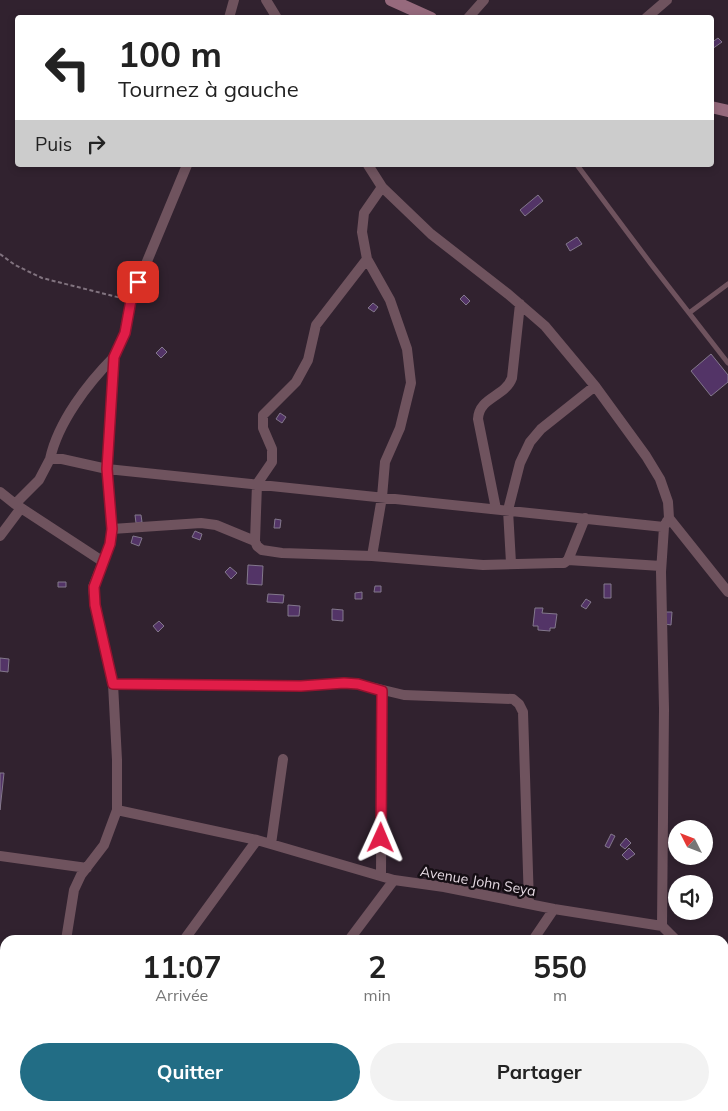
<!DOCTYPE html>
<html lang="fr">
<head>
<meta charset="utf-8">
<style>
  :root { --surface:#fff; --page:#f2f2f2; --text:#222; --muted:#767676; --accent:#226d85 }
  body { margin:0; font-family:Mulish,sans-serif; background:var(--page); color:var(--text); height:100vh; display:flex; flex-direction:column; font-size:19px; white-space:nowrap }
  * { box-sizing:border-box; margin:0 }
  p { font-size:16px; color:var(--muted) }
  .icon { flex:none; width:28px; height:28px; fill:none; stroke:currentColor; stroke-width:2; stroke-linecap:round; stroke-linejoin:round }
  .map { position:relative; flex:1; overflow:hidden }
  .panel { position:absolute; left:0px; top:935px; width:729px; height:176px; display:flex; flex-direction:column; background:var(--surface); border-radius:15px 15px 0 0; box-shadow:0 2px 8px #0003 }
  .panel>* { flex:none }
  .top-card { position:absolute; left:15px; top:15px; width:699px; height:152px; border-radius:5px; box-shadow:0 2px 8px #0003; background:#fff; color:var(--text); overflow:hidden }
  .needle { width:32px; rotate:312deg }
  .buttons { position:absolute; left:668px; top:820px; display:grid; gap:10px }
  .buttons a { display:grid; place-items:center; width:45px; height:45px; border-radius:50%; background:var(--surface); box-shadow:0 2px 8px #0003; font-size:25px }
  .pin { position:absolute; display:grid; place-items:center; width:42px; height:42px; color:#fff; margin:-21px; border-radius:10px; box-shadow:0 2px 8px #0006 }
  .me { position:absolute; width:55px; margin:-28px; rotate:1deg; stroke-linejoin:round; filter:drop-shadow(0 0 4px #0008) }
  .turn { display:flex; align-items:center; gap:18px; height:105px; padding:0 20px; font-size:22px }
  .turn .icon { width:65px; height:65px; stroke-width:2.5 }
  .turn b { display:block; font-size:35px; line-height:42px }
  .then { display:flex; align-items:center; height:48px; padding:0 20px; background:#0003; gap:10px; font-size:19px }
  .eta { display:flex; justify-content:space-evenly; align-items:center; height:85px; text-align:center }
  .eta b { font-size:30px; font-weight:700; line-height:35px }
  .action { display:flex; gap:10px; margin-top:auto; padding:10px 20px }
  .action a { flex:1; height:58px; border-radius:30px; background:var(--accent); color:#fff; font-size:20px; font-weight:700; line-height:58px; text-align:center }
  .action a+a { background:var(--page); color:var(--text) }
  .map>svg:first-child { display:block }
</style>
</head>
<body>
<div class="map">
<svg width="728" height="1111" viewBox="0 0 728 1111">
  <rect width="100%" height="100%" fill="#31222f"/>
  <path fill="#533467" stroke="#83788c" d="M 718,38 L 722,42 L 712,49 L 711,43 Z
    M 538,195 L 543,201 L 525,216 L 520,210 Z
    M 577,237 L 582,244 L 570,251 L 566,244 Z
    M 464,295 L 470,301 L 466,305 L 460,299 Z
    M 373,303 L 378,307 L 374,312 L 368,308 Z
    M 162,347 L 167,352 L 161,358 L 156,353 Z
    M 711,354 L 728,375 L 728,382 L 711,396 L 691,371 Z
    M 280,413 L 286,417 L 282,423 L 276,419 Z
    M 135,515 L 141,515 L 142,522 L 136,523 Z
    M 275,519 L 281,520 L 280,528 L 274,528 Z
    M 195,531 L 202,534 L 200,540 L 192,537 Z
    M 133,536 L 142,538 L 139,546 L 131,543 Z
    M 248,565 L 263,566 L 262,585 L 247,584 Z
    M 230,567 L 237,573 L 231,579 L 225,572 Z
    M 58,582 L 66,582 L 66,587 L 58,587 Z
    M 604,584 L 611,584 L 611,598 L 604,598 Z
    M 375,586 L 381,586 L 381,592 L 374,592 Z
    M 362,592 L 362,599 L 355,599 L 355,593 Z
    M 268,594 L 284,595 L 283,603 L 267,602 Z
    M 586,599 L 591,602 L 586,609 L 581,606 Z
    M 288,605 L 300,606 L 299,616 L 288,616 Z
    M 535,608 L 543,608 L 542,613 L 557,614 L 555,628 L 550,628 L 550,631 L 538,630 L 538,626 L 533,626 Z
    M 332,609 L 343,610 L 343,621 L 332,620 Z
    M 665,612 L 672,612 L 671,625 L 665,624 Z
    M 159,621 L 164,626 L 158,632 L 153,626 Z
    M 0,658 L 9,659 L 8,672 L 0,671 Z
    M 0,773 L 4,773 L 0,810 Z
    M 611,834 L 615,836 L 609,848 L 605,846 Z
    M 626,838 L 631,843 L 625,849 L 620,845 Z
    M 629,848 L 635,854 L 627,860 L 622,855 Z
    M 560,1106 L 571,1106 L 577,1111 L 551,1111 L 554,1108 L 557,1110 Z"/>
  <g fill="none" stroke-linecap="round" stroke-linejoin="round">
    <path stroke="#81737f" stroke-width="2" stroke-dasharray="4 2.5" stroke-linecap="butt" d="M 0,254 L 15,265 L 42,278 L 121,298"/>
    <path stroke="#6f535e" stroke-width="5" d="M 577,165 L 651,264 L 728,363
      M 689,313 L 728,284"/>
    <path stroke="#6f535e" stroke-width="10" d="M 266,0 L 277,18
      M 229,18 L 234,0
      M 468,18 L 484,0
      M 646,18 L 667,0
      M 368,165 L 382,187 L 431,234 L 508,294 L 545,326 L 595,386 L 646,456 L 660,479 L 668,502 L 669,518 L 728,592
      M 367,259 L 316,325 L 308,360 L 296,382 L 263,415 L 263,428 L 272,449 L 272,462 L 257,484 L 255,541 L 257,546 L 262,550 L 282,553 L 372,556 L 483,565 L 556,563 L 564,563 L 568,560 L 585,518
      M 50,459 C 58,422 88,383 114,357
      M 0,492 L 15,504 L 102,561
      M 15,504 L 39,480 L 50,459 L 62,459 L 107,469 L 664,527
      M 496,509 L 478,419 C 479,397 505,397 512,378 L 520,304
      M 112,529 L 201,523 L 216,525 L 255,541
      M 0,536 L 21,508
      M 372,556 L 382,497 L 385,462 L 400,428 L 411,383 L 407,349 L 390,300 L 367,259 L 362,232 L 364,213 L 382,187
      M 568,560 L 661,566
      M 511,563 L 508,510 L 520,463 L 530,442 L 541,429 L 595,386
      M 113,684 L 301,686 L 344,683 L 358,684 L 404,695 L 513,699 L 519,704 L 523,712 L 529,904
      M 117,810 L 257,840 L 394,880 L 444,887 L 554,909 L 662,926
      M 271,844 L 283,759
      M 0,856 L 87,868
      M 381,876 L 382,691
      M 662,926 L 664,709 L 661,572 L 664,527 L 667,521
      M 662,926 L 676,940
      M 66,940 L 74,890 L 81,875 L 104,845 L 117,810 L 117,760 L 113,684 L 95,605 L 93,587 L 110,544 L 112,529 L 107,469 L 114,357 L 125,333 L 131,300 L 187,165
      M 184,940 L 257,840
      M 349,940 L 394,880
      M 533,940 L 554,909
      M 724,988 L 728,993
      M 724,1089 L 728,1083
      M 622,1106 L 628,1111
      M 46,1111 L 50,1106
      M 220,1111 L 224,1106
      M 396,1111 L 400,1106
      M 503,1111 L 507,1106
      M 707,1111 L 711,1106"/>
    <path stroke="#966a7d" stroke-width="12" d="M 391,0 L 431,18
      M 711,107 L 728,111"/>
  </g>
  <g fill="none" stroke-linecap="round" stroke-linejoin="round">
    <g stroke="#92132f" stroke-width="12">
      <path id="route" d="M 138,282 L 131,300 L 125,333 L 114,357 L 107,469 L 112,529 L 110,544 L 94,587 L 95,605 L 113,684 L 301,686 L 344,683 L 358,684 L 382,691 L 381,838"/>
    </g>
    <use href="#route" stroke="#e11d48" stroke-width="9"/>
  </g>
  <g text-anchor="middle" stroke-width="5" stroke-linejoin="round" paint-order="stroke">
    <g font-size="14" fill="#e4d9e2" stroke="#150e14">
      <text transform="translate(478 881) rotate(10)" y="5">Avenue John Seya</text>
    </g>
  </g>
</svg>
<div class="buttons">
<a><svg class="needle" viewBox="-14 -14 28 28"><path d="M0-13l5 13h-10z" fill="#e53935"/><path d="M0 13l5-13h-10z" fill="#767676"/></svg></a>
<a><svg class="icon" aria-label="sound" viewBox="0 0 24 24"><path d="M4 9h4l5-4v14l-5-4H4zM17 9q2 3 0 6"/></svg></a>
</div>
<div class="pin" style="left:138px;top:282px;background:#d93025"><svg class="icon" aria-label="arrive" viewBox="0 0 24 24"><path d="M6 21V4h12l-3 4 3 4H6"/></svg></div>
<svg class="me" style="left:381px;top:838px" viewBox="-20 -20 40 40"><path d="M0-17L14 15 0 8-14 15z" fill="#e11d48" stroke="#fff" stroke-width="4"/></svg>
<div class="top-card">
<div class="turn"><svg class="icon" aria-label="left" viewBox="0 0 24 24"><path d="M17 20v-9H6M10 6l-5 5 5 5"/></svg><div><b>100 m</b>Tournez à gauche</div></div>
<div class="then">Puis<svg class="icon" aria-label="right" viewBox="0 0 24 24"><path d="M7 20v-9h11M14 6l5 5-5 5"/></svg></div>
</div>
<section class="panel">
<div class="eta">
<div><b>11:07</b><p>Arrivée</p></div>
<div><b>2</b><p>min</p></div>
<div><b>550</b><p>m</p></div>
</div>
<div class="action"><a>Quitter</a><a>Partager</a></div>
</section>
</div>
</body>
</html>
